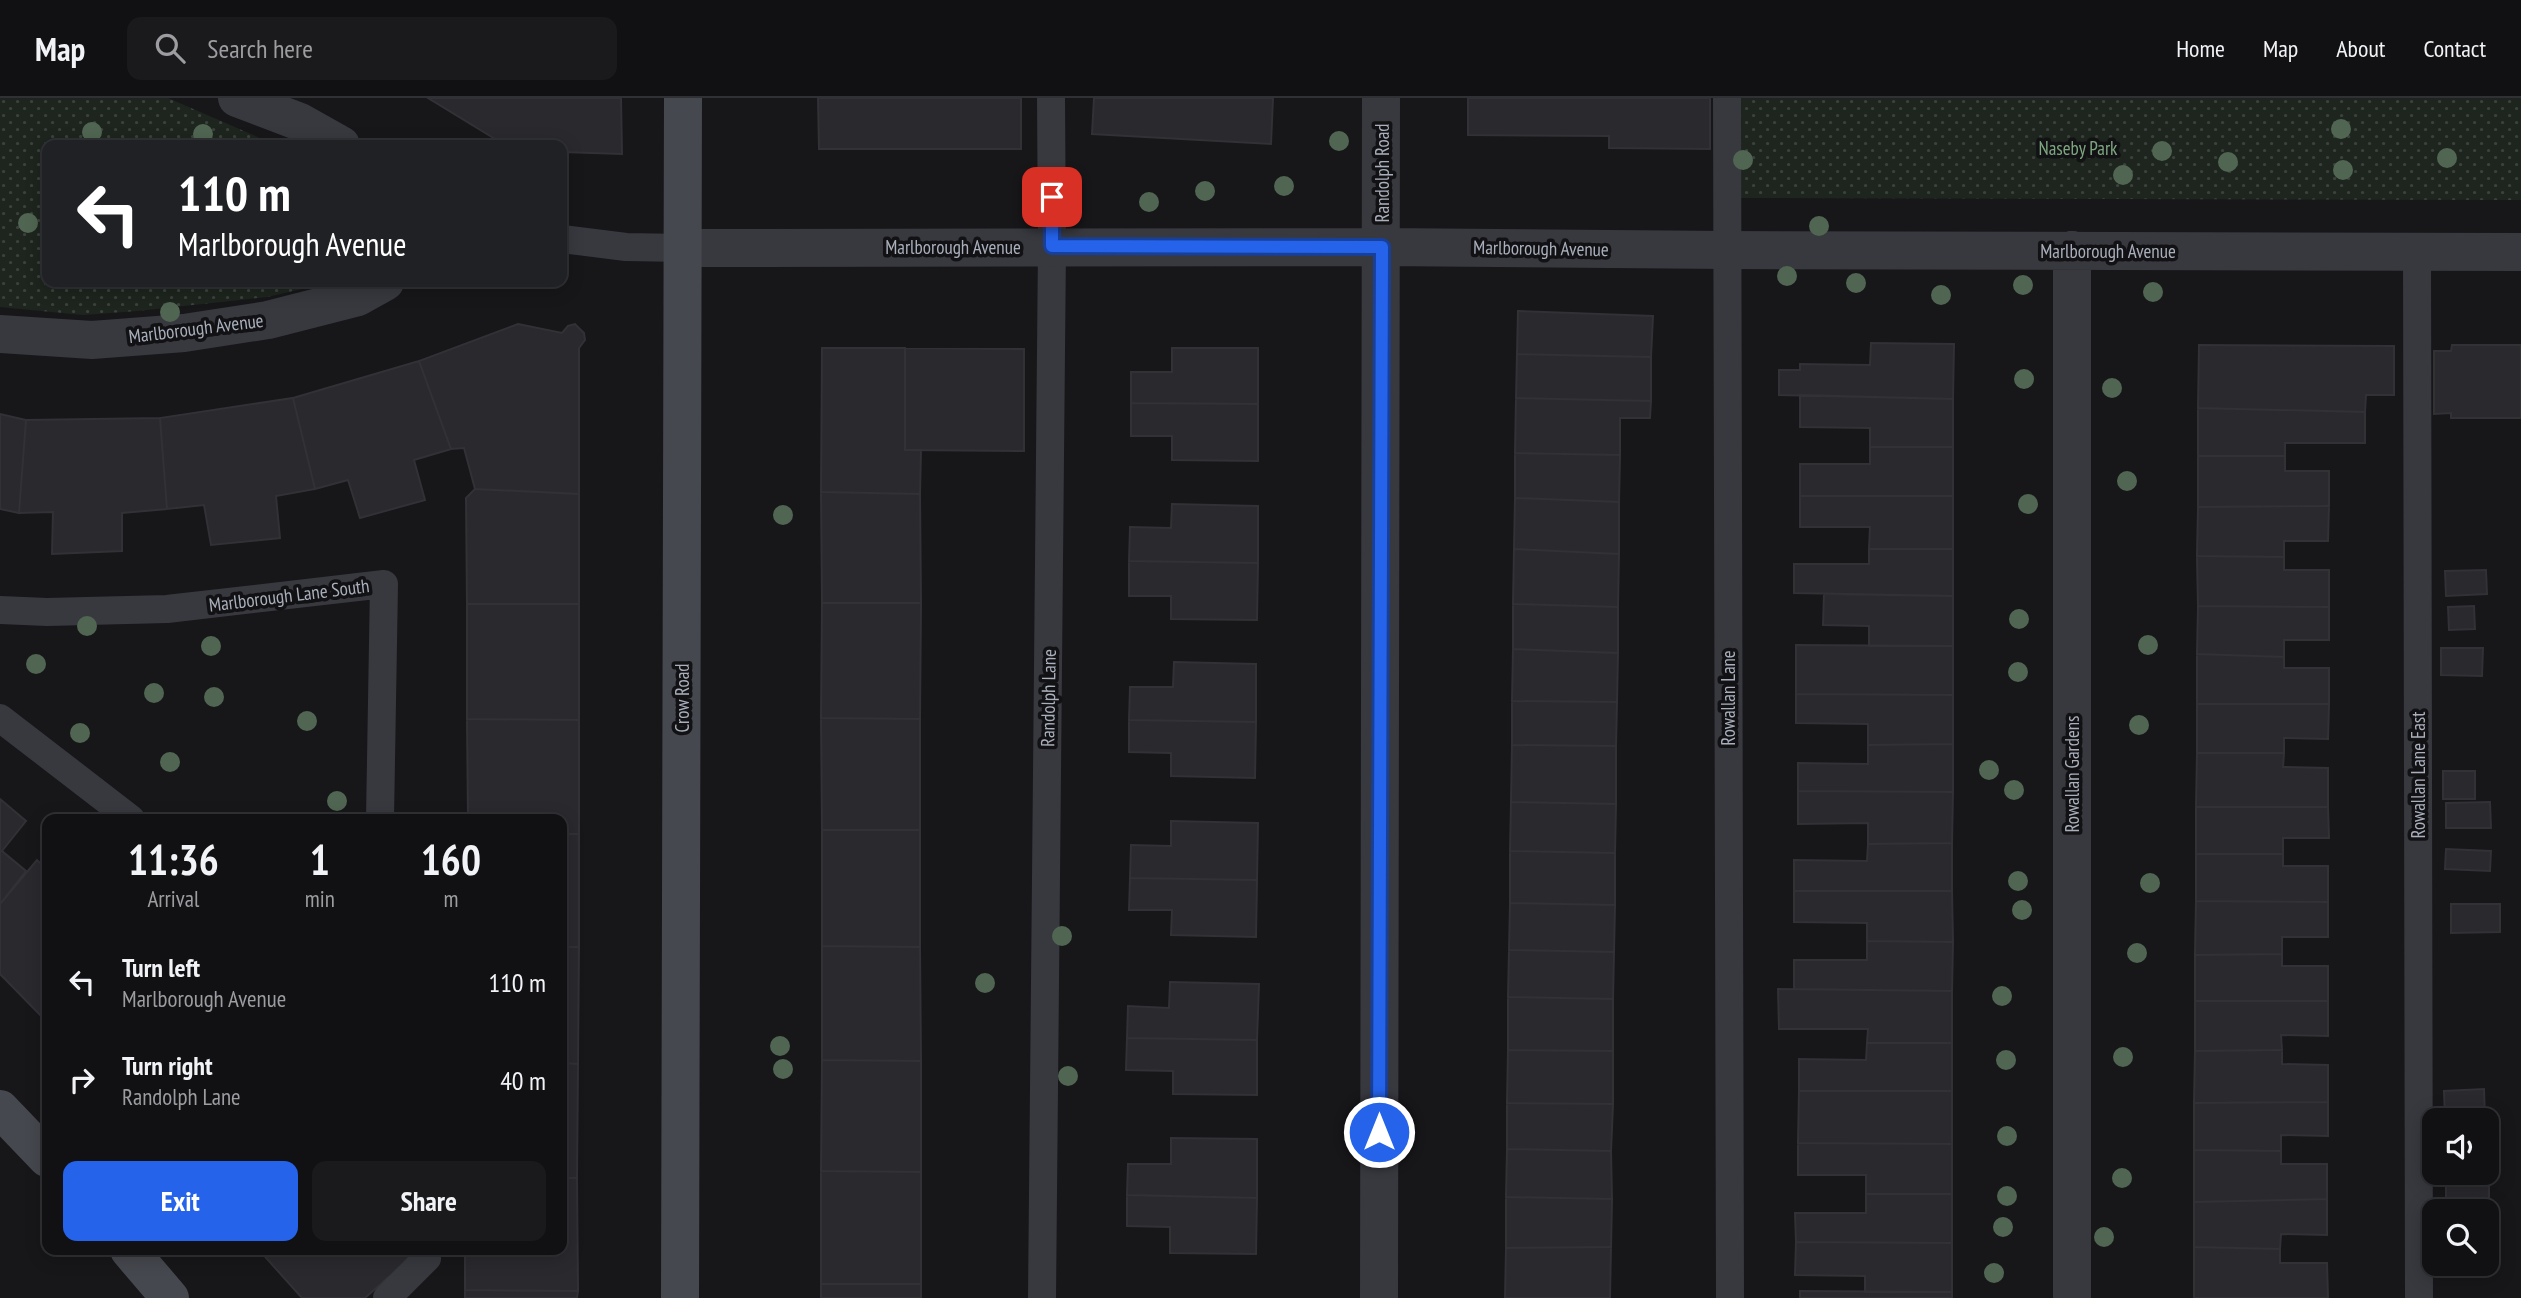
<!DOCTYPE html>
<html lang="en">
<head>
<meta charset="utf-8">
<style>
  :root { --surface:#111114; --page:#1a1a1d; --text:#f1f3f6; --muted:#9c9da0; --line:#303134; --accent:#2563eb }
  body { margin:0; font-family:"PT Sans Narrow",sans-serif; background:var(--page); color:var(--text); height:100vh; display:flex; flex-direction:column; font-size:26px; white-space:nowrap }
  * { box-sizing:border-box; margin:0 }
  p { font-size:23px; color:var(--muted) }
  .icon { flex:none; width:38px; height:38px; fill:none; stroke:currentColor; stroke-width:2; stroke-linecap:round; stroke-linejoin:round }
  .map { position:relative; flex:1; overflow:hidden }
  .details { position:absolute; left:42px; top:716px; width:525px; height:441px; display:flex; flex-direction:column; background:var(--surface); border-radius:14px; box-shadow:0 4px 18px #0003,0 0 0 2px var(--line) }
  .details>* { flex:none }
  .guide { position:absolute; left:42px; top:42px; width:525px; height:147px; border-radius:14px; box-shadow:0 4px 18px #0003,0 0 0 2px var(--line); background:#202124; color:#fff; overflow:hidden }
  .tools { position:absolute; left:2422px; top:1010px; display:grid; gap:14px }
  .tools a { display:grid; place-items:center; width:77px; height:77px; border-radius:14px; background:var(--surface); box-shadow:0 4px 18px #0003,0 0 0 2px var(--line); font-size:35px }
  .pin { position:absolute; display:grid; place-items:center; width:60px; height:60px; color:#fff; margin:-30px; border-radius:14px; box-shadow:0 4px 10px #0006 }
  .me { position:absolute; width:77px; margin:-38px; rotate:0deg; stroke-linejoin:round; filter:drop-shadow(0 0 5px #0008) }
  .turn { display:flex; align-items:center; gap:24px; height:147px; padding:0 21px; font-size:32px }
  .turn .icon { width:91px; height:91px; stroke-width:2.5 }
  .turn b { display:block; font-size:49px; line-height:60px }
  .eta { display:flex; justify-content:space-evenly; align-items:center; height:119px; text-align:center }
  .eta b { font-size:42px; font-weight:600; line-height:49px }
  .button { display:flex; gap:14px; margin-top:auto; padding:14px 21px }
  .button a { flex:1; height:80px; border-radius:14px; background:var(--accent); color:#fff; font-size:28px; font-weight:600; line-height:80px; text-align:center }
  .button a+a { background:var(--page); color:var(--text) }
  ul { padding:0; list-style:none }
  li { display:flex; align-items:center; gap:21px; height:98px; padding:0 21px }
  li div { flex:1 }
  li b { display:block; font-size:26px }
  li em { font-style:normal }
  header { display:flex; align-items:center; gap:42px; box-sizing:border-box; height:98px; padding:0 35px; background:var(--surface); border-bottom:2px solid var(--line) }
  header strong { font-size:33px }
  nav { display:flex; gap:38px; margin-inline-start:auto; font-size:24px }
  .search { width:490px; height:63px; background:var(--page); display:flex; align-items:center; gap:18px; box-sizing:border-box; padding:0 24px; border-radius:14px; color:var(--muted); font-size:26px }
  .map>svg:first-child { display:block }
</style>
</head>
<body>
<header>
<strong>Map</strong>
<div class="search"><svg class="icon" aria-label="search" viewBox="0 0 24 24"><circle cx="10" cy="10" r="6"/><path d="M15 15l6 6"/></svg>Search here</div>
<nav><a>Home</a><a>Map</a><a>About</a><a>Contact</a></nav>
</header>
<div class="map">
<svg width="2521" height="1200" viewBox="0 0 2521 1200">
  <defs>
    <pattern id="park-dots" width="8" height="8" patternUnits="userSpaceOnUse" patternTransform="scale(1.75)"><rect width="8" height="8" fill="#1d251e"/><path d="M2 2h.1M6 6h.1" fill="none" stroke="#3b423d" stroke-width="1.8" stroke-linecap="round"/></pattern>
  </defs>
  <rect width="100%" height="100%" fill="#17171a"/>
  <path fill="url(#park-dots)" d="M 0,0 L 168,0 L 276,47 L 47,47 L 47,184 L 332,184 L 267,199 L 137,213 L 83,217 L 0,209 Z
    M 1741,0 L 2521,0 L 2521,102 L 1740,100 Z"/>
  <path fill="#2a2a2e" stroke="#313136" stroke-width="2" d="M 428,0 L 621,0 L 622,56 L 562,54 L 562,47 L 505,47 Z
    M 818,0 L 1021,0 L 1021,51 L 819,51 Z
    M 1094,0 L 1273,0 L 1271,46 L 1092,36 Z
    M 1468,0 L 1710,0 L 1710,51 L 1609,50 L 1609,38 L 1468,37 Z
    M 1518,213 L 1653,218 L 1651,259 L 1517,256 Z
    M 518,226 L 562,235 L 568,228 L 575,226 L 584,235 L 585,242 L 579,250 L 579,396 L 475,391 L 464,350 L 451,351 L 419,263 Z
    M 1871,245 L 1954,246 L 1953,301 L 1779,297 L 1779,272 L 1800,272 L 1800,266 L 1870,267 Z
    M 2199,247 L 2394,248 L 2394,297 L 2366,297 L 2365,314 L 2198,310 Z
    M 2452,247 L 2521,247 L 2521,320 L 2451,320 L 2451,315 L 2434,316 L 2434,253 L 2451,253 Z
    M 822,250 L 905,250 L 905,352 L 921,352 L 920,396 L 821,394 Z
    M 905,250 L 1024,251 L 1024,353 L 905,352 Z
    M 1172,250 L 1258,250 L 1258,306 L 1131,305 L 1131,274 L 1172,274 Z
    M 1517,256 L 1651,259 L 1651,303 L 1516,300 Z
    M 419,263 L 451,351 L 414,362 L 425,402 L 360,420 L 348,382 L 315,391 L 293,300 Z
    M 1800,297 L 1953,301 L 1953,349 L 1870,349 L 1870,330 L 1800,329 Z
    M 293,300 L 315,391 L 276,398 L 280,440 L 211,447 L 204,407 L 167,411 L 160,320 Z
    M 1516,300 L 1651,303 L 1650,320 L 1620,320 L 1620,357 L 1515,355 Z
    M 1131,305 L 1258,306 L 1258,363 L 1172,362 L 1172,338 L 1131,338 Z
    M 2198,310 L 2365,314 L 2365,345 L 2285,345 L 2285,358 L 2198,358 Z
    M 0,316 L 26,322 L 19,415 L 0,411 Z
    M 160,320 L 167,411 L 122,415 L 122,453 L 52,456 L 53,414 L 19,415 L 26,322 Z
    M 1870,349 L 1953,349 L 1953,398 L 1800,398 L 1800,366 L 1870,366 Z
    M 1515,355 L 1620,357 L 1619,404 L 1515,400 Z
    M 2198,358 L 2285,358 L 2285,373 L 2329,373 L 2329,408 L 2198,409 Z
    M 475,391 L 579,396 L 579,506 L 467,506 L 466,400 Z
    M 821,394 L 920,396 L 921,505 L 822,505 Z
    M 1800,398 L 1953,398 L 1953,451 L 1869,451 L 1870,429 L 1800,429 Z
    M 1515,400 L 1619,404 L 1619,456 L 1514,451 Z
    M 1172,406 L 1258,408 L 1258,465 L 1129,463 L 1130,429 L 1171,430 Z
    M 2329,408 L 2328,443 L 2284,443 L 2284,459 L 2197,458 L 2198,409 Z
    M 1514,451 L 1619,456 L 1618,509 L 1513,506 Z
    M 1869,451 L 1953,451 L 1953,498 L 1794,495 L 1794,466 L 1869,466 Z
    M 2197,458 L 2284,459 L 2284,472 L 2329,472 L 2329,509 L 2198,508 Z
    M 1129,463 L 1258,465 L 1257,522 L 1171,521 L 1171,498 L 1129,498 Z
    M 2486,472 L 2487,496 L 2446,498 L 2445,473 Z
    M 1824,496 L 1953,498 L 1953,548 L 1869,548 L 1869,528 L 1823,527 Z
    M 822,505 L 921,505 L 920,621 L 821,620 Z
    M 467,506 L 579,506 L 579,622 L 467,621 Z
    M 1513,506 L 1618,509 L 1618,555 L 1513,551 Z
    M 2198,508 L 2329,509 L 2329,542 L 2284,542 L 2284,559 L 2197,556 Z
    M 2474,508 L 2475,531 L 2449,532 L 2448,509 Z
    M 1796,547 L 1953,548 L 1953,597 L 1796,596 Z
    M 2441,550 L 2483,550 L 2482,578 L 2441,577 Z
    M 1513,551 L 1618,555 L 1617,604 L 1512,603 Z
    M 2197,556 L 2284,559 L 2284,570 L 2329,570 L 2329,606 L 2197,606 Z
    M 1174,564 L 1256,566 L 1256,624 L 1129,622 L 1130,589 L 1173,589 Z
    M 1796,596 L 1953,597 L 1953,646 L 1868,647 L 1868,626 L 1796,625 Z
    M 1512,603 L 1617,604 L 1616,648 L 1512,647 Z
    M 2197,606 L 2329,606 L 2328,641 L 2284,640 L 2284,655 L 2197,655 Z
    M 821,620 L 920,621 L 920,732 L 822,732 Z
    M 467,621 L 579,622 L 579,736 L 562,736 L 562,721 L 468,721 Z
    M 1129,622 L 1256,624 L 1255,680 L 1171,678 L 1171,655 L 1129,654 Z
    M 1953,646 L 1953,694 L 1798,693 L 1798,665 L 1868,666 L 1868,647 Z
    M 1512,647 L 1616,648 L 1616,706 L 1511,704 Z
    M 2197,655 L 2284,655 L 2283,669 L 2328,670 L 2328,709 L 2196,709 Z
    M 2443,673 L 2475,673 L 2475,701 L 2443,701 Z
    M 1798,693 L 1953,694 L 1952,745 L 1868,746 L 1868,725 L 1798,726 Z
    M 0,701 L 26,723 L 2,753 L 26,773 L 0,806 Z
    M 1511,704 L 1616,706 L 1615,755 L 1510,753 Z
    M 2490,704 L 2491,730 L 2446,730 L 2446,705 Z
    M 2196,709 L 2328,709 L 2329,740 L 2283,740 L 2283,756 L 2196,756 Z
    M 1171,723 L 1258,725 L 1257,782 L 1130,780 L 1131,747 L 1171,748 Z
    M 822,732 L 920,732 L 920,849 L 822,848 Z
    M 562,736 L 579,736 L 579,849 L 562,849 Z
    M 1952,745 L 1952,793 L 1794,793 L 1794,762 L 1867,763 L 1868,746 Z
    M 2446,751 L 2491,753 L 2490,773 L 2445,771 Z
    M 1510,753 L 1615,755 L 1615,807 L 1510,805 Z
    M 2196,756 L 2283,756 L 2283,768 L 2328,768 L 2328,804 L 2196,803 Z
    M 37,762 L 47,772 L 47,924 L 0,876 L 0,806 Z
    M 1130,780 L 1257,782 L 1256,839 L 1171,837 L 1172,812 L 1129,812 Z
    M 1794,793 L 1952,793 L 1953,844 L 1867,843 L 1867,825 L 1794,824 Z
    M 2196,803 L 2328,804 L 2328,839 L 2282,839 L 2282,856 L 2195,857 Z
    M 1510,805 L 1615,807 L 1614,854 L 1509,852 Z
    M 2451,806 L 2500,806 L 2500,834 L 2451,835 Z
    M 1867,843 L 1953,844 L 1952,893 L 1794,891 L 1794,862 L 1867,862 Z
    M 822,848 L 920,849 L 921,963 L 822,962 Z
    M 562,849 L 579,849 L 578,966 L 562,965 Z
    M 1509,852 L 1614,854 L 1613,901 L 1508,899 Z
    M 2282,856 L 2282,868 L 2328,868 L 2328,903 L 2195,903 L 2195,857 Z
    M 1170,884 L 1259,886 L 1257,942 L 1127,940 L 1128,908 L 1169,910 Z
    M 1778,891 L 1952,893 L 1952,945 L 1867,945 L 1868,931 L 1779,931 Z
    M 1508,899 L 1613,901 L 1613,953 L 1508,952 Z
    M 2195,903 L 2328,903 L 2328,938 L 2281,937 L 2282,952 L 2195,953 Z
    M 1127,940 L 1257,942 L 1257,997 L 1173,996 L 1173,973 L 1126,972 Z
    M 1867,945 L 1952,945 L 1952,993 L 1799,993 L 1799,961 L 1866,962 Z
    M 1508,952 L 1613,953 L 1613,1006 L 1507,1005 Z
    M 2282,952 L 2282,966 L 2328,967 L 2328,1004 L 2194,1005 L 2195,953 Z
    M 822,962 L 921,963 L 921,1074 L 821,1073 Z
    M 562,965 L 578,966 L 577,1080 L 562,1080 Z
    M 2484,991 L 2485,1021 L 2445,1022 L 2444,993 Z
    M 1799,993 L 1952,993 L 1952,1046 L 1798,1045 Z
    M 2328,1004 L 2328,1038 L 2281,1037 L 2281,1053 L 2194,1052 L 2194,1005 Z
    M 1507,1005 L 1613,1006 L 1611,1053 L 1507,1051 Z
    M 1171,1040 L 1257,1041 L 1257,1100 L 1127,1097 L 1128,1066 L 1171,1066 Z
    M 1798,1045 L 1952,1046 L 1952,1096 L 1866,1096 L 1866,1077 L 1798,1077 Z
    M 1507,1051 L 1611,1053 L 1612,1101 L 1506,1099 Z
    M 2194,1052 L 2281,1053 L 2281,1066 L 2327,1066 L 2327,1101 L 2194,1104 Z
    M 821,1073 L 921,1074 L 921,1186 L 821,1186 Z
    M 2446,1078 L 2489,1079 L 2489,1106 L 2446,1106 Z
    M 562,1080 L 577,1080 L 578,1193 L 465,1192 L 465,1152 L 562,1152 Z
    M 1866,1096 L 1952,1096 L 1952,1145 L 1796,1144 L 1795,1115 L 1866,1115 Z
    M 1127,1097 L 1257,1100 L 1256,1156 L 1170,1155 L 1170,1129 L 1127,1128 Z
    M 1506,1099 L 1612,1101 L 1611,1149 L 1506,1150 Z
    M 2327,1101 L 2327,1137 L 2281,1136 L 2280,1151 L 2194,1149 L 2194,1104 Z
    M 2487,1128 L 2495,1128 L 2496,1174 L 2477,1174 L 2477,1166 L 2487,1166 Z
    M 1796,1144 L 1952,1145 L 1952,1194 L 1865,1194 L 1865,1178 L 1795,1177 Z
    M 1611,1149 L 1610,1200 L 1505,1200 L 1506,1150 Z
    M 2194,1149 L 2280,1151 L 2280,1165 L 2327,1165 L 2328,1200 L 2194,1200 Z
    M 259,1152 L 405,1152 L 411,1159 L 365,1200 L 302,1200 Z
    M 821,1186 L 921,1186 L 921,1200 L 821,1200 Z
    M 465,1192 L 578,1193 L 577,1200 L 465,1200 Z
    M 1800,1193 L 1952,1194 L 1952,1200 L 1800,1200 Z"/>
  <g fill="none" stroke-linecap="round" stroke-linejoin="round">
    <path stroke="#38393f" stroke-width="28" d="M 1727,0 L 1730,1200
      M 562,141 L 626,149 L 684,150
      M 2417,155 L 2419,1200
      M 0,512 L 47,514 L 167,511 L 384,486 L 380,721
      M 0,620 L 131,721
      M 387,1200 L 427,1160 L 425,1152
      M 1042,1200 L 1052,148 L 1051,0"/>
    <path stroke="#38393f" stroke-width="38" d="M 237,0 L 300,24 L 341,47
      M 684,150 L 1382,149 L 1726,152 L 2521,154
      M 2072,152 L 2072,1200
      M 0,236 L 92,242 L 184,235 L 268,222 L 358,199 L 385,184
      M 1379,1200 L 1381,0"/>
    <path stroke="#46484f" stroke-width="38" d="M 0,1011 L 47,1060
      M 129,1152 L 170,1200
      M 680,1200 L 683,0"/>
  </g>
  <g fill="#506652">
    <circle cx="2341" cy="31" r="10"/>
    <circle cx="92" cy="34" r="10"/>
    <circle cx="203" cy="36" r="10"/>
    <circle cx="1339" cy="43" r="10"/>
    <circle cx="2162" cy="53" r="10"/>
    <circle cx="2447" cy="60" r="10"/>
    <circle cx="1743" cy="62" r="10"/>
    <circle cx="2228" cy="64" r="10"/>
    <circle cx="2343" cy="72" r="10"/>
    <circle cx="2123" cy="77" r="10"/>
    <circle cx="1284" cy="88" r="10"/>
    <circle cx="1205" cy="93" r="10"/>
    <circle cx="1149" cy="104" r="10"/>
    <circle cx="28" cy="125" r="10"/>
    <circle cx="1819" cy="128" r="10"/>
    <circle cx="1787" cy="178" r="10"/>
    <circle cx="1856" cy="185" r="10"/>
    <circle cx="2023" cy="187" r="10"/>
    <circle cx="2153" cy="194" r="10"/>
    <circle cx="1941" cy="197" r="10"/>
    <circle cx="170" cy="214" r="10"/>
    <circle cx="2024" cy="281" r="10"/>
    <circle cx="2112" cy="290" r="10"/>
    <circle cx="2127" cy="383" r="10"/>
    <circle cx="2028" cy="406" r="10"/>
    <circle cx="783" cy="417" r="10"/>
    <circle cx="2019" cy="521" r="10"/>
    <circle cx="87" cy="528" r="10"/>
    <circle cx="2148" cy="547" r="10"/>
    <circle cx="211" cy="548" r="10"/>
    <circle cx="36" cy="566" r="10"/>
    <circle cx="2018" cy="574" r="10"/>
    <circle cx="154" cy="595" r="10"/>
    <circle cx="214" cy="599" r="10"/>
    <circle cx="307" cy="623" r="10"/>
    <circle cx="2139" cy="627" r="10"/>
    <circle cx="80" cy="635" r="10"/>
    <circle cx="170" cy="664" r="10"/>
    <circle cx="1989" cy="672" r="10"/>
    <circle cx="2014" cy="692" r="10"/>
    <circle cx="337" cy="703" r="10"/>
    <circle cx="2018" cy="783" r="10"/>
    <circle cx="2150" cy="785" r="10"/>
    <circle cx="2022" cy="812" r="10"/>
    <circle cx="1062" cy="838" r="10"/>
    <circle cx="2137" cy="855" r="10"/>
    <circle cx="985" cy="885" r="10"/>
    <circle cx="2002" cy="898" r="10"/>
    <circle cx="780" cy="948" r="10"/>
    <circle cx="2123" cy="959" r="10"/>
    <circle cx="2006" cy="962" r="10"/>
    <circle cx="783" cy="971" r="10"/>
    <circle cx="1068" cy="978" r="10"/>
    <circle cx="2007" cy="1038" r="10"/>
    <circle cx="2122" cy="1080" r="10"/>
    <circle cx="2007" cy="1098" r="10"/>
    <circle cx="2003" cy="1129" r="10"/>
    <circle cx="2104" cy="1139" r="10"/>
    <circle cx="1994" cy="1175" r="10"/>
  </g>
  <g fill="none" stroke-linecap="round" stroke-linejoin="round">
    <g stroke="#184099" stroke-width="18">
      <path id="route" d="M 1052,99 L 1052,148 L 1382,149 L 1379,1034"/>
    </g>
    <use href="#route" stroke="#2563eb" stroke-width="12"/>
  </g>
  <g text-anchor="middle" stroke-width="7" stroke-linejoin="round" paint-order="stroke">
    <g font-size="19" fill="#7ea780" stroke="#121215">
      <text x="2078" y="57">Naseby Park</text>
    </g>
    <g font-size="19" fill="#a9afbb" stroke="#121215">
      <text transform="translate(1382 75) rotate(-90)" y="7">Randolph Road</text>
      <text x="953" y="156">Marlborough Avenue</text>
      <text transform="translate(1541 150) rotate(1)" y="7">Marlborough Avenue</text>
      <text x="2108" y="160">Marlborough Avenue</text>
      <text transform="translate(196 230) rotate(-7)" y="7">Marlborough Avenue</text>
      <text transform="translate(289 497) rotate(-7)" y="7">Marlborough Lane South</text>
      <text transform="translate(682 600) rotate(-90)" y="7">Crow Road</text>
      <text transform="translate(1048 600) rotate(-89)" y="7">Randolph Lane</text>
      <text transform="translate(1728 600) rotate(-90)" y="7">Rowallan Lane</text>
      <text transform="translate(2072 676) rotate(-90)" y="7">Rowallan Gardens</text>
      <text transform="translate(2418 677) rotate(-90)" y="7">Rowallan Lane East</text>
    </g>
  </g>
</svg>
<div class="tools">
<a><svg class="icon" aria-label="sound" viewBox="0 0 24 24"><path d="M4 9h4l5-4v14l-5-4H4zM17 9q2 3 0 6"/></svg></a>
<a><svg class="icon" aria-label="search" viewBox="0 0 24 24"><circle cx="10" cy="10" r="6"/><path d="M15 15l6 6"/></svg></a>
</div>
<div class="pin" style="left:1052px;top:99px;background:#d93025"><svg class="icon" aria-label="arrive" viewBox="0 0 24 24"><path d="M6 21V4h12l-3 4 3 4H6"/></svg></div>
<svg class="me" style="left:1379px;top:1034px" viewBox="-20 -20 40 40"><circle r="17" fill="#2563eb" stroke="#fff" stroke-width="3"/><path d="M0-11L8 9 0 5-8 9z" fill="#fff"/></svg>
<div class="guide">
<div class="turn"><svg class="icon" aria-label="left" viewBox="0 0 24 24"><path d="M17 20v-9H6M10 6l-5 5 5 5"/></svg><div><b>110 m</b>Marlborough Avenue</div></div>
</div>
<section class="details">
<div class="eta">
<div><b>11:36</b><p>Arrival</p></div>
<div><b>1</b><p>min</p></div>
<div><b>160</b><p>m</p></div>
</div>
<ul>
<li><svg class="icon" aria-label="left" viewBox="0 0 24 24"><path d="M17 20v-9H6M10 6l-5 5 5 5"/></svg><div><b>Turn left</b><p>Marlborough Avenue</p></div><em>110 m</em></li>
<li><svg class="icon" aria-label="right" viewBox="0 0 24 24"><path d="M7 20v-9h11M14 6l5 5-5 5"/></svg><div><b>Turn right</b><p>Randolph Lane</p></div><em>40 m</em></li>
</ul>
<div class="button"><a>Exit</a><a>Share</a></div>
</section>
</div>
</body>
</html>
